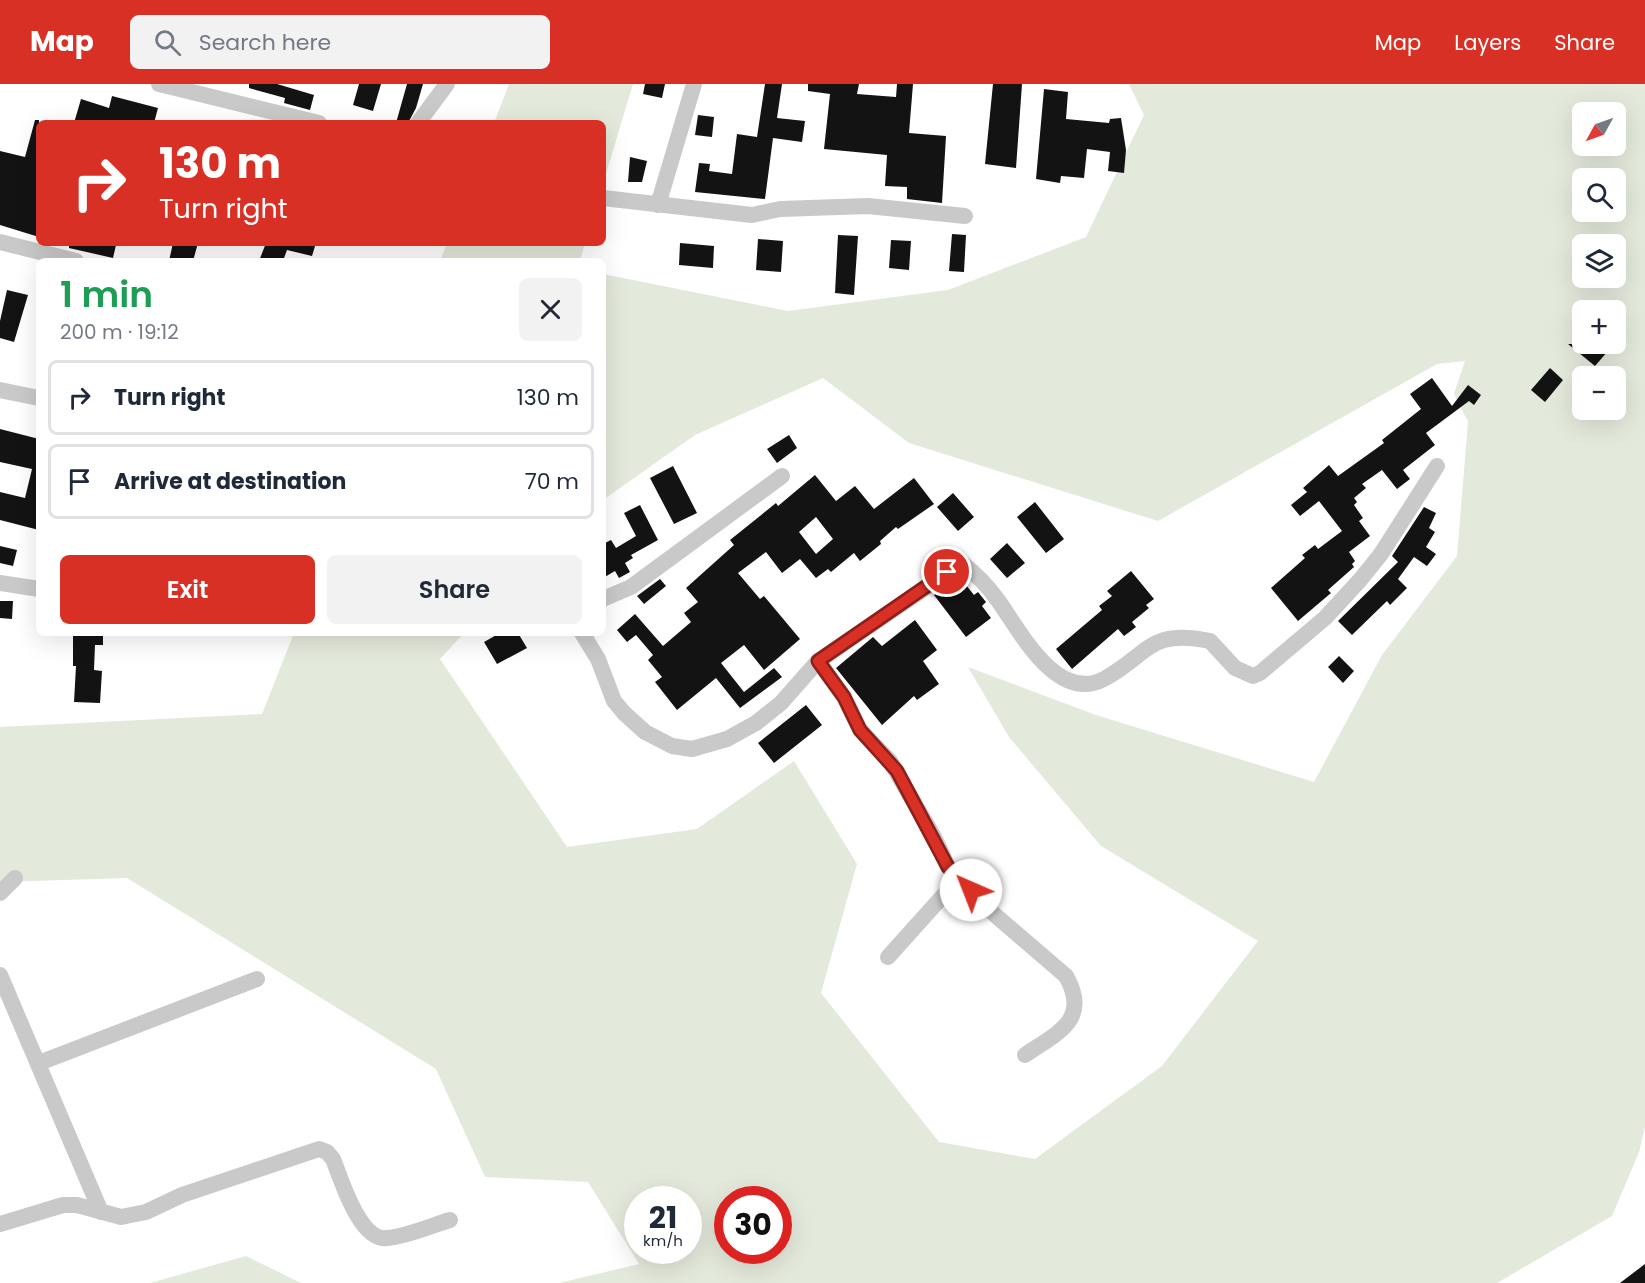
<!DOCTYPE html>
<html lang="en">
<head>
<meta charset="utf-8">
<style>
  :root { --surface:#fff; --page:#f2f2f3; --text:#1f2937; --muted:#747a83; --line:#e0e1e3; --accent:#d93025 }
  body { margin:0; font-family:Poppins,sans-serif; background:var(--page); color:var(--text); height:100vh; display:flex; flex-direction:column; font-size:22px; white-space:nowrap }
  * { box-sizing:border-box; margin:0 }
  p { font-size:20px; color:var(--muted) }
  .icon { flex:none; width:33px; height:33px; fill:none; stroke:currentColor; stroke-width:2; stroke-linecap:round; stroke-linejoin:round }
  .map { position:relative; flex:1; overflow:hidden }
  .panel { position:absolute; left:36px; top:174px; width:570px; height:378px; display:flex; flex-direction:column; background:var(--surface); border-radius:9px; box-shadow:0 6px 24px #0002 }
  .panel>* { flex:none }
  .banner { position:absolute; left:36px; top:36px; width:570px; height:126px; border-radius:9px; box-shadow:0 6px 24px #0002; background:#d93025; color:#fff; overflow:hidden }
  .needle { width:39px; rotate:230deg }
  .fabs { position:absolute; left:1572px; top:18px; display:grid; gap:12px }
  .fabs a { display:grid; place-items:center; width:54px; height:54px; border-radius:9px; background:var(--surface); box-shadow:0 6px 24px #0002; font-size:30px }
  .speed { position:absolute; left:624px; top:1102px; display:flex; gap:12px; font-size:30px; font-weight:700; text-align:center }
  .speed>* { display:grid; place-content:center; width:78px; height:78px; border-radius:50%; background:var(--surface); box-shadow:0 6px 24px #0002; line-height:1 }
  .speed small { font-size:15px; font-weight:400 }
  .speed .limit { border:9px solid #d22; background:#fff; color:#111 }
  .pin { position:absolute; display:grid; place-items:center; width:51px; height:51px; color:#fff; margin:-26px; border:3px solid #fff; border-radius:50%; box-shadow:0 2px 6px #0007 }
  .me { position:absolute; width:66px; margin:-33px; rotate:316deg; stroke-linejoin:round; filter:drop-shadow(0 0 4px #0008) }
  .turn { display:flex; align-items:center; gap:21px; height:126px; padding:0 24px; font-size:27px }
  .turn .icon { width:78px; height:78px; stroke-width:2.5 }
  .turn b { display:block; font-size:42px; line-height:51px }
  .round { display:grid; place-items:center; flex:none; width:63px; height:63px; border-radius:9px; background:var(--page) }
  .headline { display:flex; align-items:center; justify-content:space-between; height:102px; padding:0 24px }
  h1 { font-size:36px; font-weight:600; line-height:45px; color:#1e9e55 }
  .primary-button { display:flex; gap:12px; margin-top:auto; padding:12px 24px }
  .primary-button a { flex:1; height:69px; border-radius:9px; background:var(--accent); color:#fff; font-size:24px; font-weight:600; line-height:69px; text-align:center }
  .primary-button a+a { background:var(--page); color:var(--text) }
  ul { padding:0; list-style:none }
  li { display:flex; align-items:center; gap:18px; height:75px; margin:0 12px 9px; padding:0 12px; border:3px solid var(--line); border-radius:9px }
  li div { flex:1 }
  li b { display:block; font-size:22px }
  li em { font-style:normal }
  header { display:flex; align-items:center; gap:36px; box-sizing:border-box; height:84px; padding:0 30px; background:var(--accent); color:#fff }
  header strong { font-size:28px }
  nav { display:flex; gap:33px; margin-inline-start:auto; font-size:21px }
  .search { width:420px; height:54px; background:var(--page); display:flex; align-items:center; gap:15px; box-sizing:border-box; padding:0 21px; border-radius:9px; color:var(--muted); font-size:22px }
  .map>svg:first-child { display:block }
</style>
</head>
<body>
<header>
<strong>Map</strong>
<div class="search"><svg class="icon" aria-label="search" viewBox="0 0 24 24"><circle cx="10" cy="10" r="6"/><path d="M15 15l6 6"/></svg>Search here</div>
<nav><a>Map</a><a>Layers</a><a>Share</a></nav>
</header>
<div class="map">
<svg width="1645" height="1199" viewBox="0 0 1645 1199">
  <rect width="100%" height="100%" fill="#fff"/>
  <path fill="#e3e9db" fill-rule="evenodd" d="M 509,0 L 633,0 L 603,100 L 603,39 L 494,39 Z
    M 1129,0 L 1645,0 L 1645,1043 L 1639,1068 L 1612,1132 L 1497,1199 L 559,1199 L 639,1180 L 588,1098 L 485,1093 L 436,985 L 127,794 L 0,798 L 0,643 L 262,630 L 294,549 L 464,549 L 440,575 L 567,763 L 697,745 L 794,677 L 857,780 L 821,909 L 939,1058 L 1035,1075 L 1162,982 L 1258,857 L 1101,762 L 1009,653 L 968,583 L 1096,631 L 1314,698 L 1382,571 L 1457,472 L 1468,338 L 1454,310 L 1465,277 L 1437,280 L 1158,437 L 909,359 L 823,294 L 695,351 L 603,416 L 603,190 L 788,227 L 948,206 L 1086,153 L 1144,31 ZM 1582,28 L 1616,28 L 1616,62 L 1582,62 ZM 1582,94 L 1616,94 L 1616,128 L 1582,128 ZM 1582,160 L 1616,160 L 1616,194 L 1582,194 ZM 1582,226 L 1616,226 L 1616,260 L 1582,260 ZM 1582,292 L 1616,292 L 1616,326 L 1582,326 ZM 638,1116 L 688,1116 L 688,1167 L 638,1167 ZM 728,1116 L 778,1116 L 778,1167 L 728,1167 Z
    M 447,159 L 585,159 L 580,177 L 440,177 Z
    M 246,1172 L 301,1199 L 150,1199 Z"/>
  <path fill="#131313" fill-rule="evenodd" d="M 249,0 L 277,0 L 314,11 L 310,26 L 284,19 L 285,14 L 249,4 Z
    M 359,0 L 381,0 L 373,27 L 353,21 Z
    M 407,0 L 423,0 L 416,24 L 408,39 L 396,39 Z
    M 645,0 L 665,0 L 662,14 L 643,10 Z
    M 765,0 L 782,0 L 777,34 L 805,37 L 802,58 L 773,54 L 765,115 L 695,108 L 699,79 L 710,80 L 709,87 L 732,90 L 737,50 L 757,53 Z
    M 808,0 L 859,0 L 857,10 L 896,13 L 897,0 L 913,0 L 909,49 L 946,52 L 942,119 L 907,115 L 907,103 L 885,102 L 887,71 L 824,65 L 830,10 L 808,7 Z
    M 993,0 L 1022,0 L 1016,84 L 985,80 Z
    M 1044,5 L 1068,8 L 1066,35 L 1109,39 L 1110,35 L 1121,34 L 1126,66 L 1124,89 L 1108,87 L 1110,68 L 1087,65 L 1084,94 L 1061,92 L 1060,99 L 1036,95 Z
    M 112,12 L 158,24 L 154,39 L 74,39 L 81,15 L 109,24 Z
    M 698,31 L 714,33 L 712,53 L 695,51 Z
    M 35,36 L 39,36 L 39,153 L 0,141 L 0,67 L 25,73 Z
    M 630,73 L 647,77 L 642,98 L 628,98 Z
    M 952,150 L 966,151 L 964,188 L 949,187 Z
    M 838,151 L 858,152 L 854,211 L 835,209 Z
    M 758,155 L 783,157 L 781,188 L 756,186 Z
    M 891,156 L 911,157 L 909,186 L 889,184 Z
    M 69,159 L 108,159 L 116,161 L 113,174 L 69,164 Z
    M 173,159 L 198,159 L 193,177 L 169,177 Z
    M 266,159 L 316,159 L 312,172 L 287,166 L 283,177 L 259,177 Z
    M 680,159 L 714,162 L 713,184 L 679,181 Z
    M 7,206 L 28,211 L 14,258 L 0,254 L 0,237 Z
    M 1568,260 L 1614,260 L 1595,282 Z
    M 1550,284 L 1563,296 L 1545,318 L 1531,306 Z
    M 1432,294 L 1452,322 L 1468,301 L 1481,311 L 1474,321 L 1469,317 L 1426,349 L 1435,361 L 1403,386 L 1410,395 L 1397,405 L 1382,386 L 1362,400 L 1366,404 L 1354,414 L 1357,418 L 1354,421 L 1363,434 L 1359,437 L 1370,452 L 1349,468 L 1355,477 L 1352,480 L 1354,483 L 1328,506 L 1331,509 L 1298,537 L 1271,504 L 1305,474 L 1302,471 L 1315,461 L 1318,465 L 1342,447 L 1319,417 L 1300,432 L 1291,421 L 1307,408 L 1303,404 L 1329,381 L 1338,392 L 1384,359 L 1382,356 L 1421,325 L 1410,310 Z
    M 0,345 L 39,355 L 39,446 L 0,436 L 0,408 L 25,414 L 32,385 L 0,378 Z
    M 789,351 L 797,364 L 777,379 L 767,365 Z
    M 673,382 L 697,429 L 674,440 L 650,394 Z
    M 815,391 L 836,417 L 855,402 L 874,425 L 914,394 L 934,420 L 898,445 L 896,443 L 880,457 L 881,460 L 860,477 L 854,469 L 831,488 L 828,485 L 816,494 L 800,475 L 782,489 L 766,468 L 738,489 L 760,515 L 764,512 L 800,555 L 764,586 L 744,561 L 721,579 L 744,608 L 774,584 L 782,593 L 740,624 L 716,594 L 677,626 L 655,598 L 662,593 L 648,576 L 653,571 L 636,551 L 627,558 L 617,546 L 635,530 L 663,562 L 691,538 L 684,529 L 698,518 L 686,504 L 734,461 L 730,456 L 776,419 L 778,422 ZM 816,433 L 833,455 L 816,470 L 799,448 Z
    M 953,409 L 974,433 L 958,447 L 937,423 Z
    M 1035,418 L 1064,455 L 1046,469 L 1017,433 Z
    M 640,421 L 658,456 L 631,471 L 633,474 L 625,479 L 630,488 L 619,494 L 615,487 L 603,494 L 603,460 L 611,456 L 616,464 L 636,452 L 624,429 Z
    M 1424,423 L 1436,429 L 1429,444 L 1435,448 L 1426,463 L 1436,470 L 1427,482 L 1414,473 L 1398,495 L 1407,504 L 1390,521 L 1387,517 L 1352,551 L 1338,537 L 1398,478 L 1392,472 Z
    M 1007,459 L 1025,479 L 1007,494 L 990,475 Z
    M 0,462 L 17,466 L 13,482 L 0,479 Z
    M 1131,487 L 1154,515 L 1146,521 L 1149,524 L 1132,538 L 1136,543 L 1124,552 L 1118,545 L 1072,585 L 1056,565 L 1102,526 L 1099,522 L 1112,512 L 1107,507 Z
    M 660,495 L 666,502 L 644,520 L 637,512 Z
    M 966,501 L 974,511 L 978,508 L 986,518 L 982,522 L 991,534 L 966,553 L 934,511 L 943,505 L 950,513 Z
    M 0,517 L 13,517 L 12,535 L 0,534 Z
    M 915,536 L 937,566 L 923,577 L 939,600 L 917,616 L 914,612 L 882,641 L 836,584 L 873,553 L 882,562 Z
    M 73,549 L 103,549 L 103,561 L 95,561 L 94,586 L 102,587 L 100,619 L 74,618 L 76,582 L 73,582 Z
    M 500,549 L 518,549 L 527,564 L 497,580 L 484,558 Z
    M 1339,572 L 1354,587 L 1343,599 L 1328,583 Z
    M 806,621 L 822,641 L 774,679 L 758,659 Z
    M 1645,1180 L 1645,1199 L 1620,1199 Z"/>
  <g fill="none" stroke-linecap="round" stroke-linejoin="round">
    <path stroke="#c9c9c9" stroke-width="16" d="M 159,0 L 319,39
      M 418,39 L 447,0
      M 603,114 L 752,131 L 780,125 L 868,122 L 965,132
      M 658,121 L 694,0
      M 0,158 L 76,177
      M 0,306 L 39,314
      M 0,499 L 39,505
      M 603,515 L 631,503 L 782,392
      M 582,549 L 598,575 L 614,617 L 624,629 L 645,648 L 672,662 L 692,665 L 727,655 L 756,639 L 781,619 L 818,577 L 962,479 C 976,490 987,501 997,515 C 1019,545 1056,620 1104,595 C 1149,571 1148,544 1210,557 L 1235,584 L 1253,592 L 1260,589 L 1325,534 L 1360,496 L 1381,470 L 1437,382
      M 818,577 L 844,613 L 860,646 L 890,677 L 934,753 L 948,783 L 995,831 L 1066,892 C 1091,936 1057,949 1025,971
      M 0,809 L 15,794
      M 888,873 L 959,794
      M 0,891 L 101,1128
      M 39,979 L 257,895
      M 0,1140 L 63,1121 L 77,1121 L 121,1133 L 146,1128 L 182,1111 L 319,1065 L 327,1068 L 333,1075 C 341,1095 360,1158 387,1154 C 408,1152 430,1142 450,1136"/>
  </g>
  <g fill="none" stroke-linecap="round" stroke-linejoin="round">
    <g stroke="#8d1f18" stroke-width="15">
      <path id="route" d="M 947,488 L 818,577 L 844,613 L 860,646 L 897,687 L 948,783 L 971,806"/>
    </g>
    <use href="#route" stroke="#d93025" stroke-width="10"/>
  </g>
</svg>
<div class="fabs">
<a><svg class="needle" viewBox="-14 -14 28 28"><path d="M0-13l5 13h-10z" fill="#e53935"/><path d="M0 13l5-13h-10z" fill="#747a83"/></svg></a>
<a><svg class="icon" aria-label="search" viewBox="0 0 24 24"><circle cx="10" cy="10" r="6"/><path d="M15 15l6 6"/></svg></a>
<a><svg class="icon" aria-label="layers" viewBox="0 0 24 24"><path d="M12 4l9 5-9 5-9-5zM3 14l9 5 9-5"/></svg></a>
<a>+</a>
<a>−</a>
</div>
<div class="speed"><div>21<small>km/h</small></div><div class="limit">30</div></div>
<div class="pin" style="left:947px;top:488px;background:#d93025"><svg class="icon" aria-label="arrive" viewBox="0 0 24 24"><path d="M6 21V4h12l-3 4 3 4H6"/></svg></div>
<svg class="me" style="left:971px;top:806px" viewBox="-20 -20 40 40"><circle r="19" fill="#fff"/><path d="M0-13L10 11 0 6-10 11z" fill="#d93025"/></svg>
<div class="banner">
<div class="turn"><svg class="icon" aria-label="right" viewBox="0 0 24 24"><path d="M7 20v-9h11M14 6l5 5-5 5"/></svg><div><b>130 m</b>Turn right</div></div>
</div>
<section class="panel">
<div class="headline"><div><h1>1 min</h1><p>200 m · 19:12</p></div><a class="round"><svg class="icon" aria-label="close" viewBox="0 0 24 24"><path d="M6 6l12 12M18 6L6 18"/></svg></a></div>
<ul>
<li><svg class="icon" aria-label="right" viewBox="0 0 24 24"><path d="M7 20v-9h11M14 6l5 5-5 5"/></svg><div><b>Turn right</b></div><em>130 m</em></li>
<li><svg class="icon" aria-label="arrive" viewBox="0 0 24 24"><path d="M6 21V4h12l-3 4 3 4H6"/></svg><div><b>Arrive at destination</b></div><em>70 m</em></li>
</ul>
<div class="primary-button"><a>Exit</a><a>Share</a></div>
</section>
</div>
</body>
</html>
